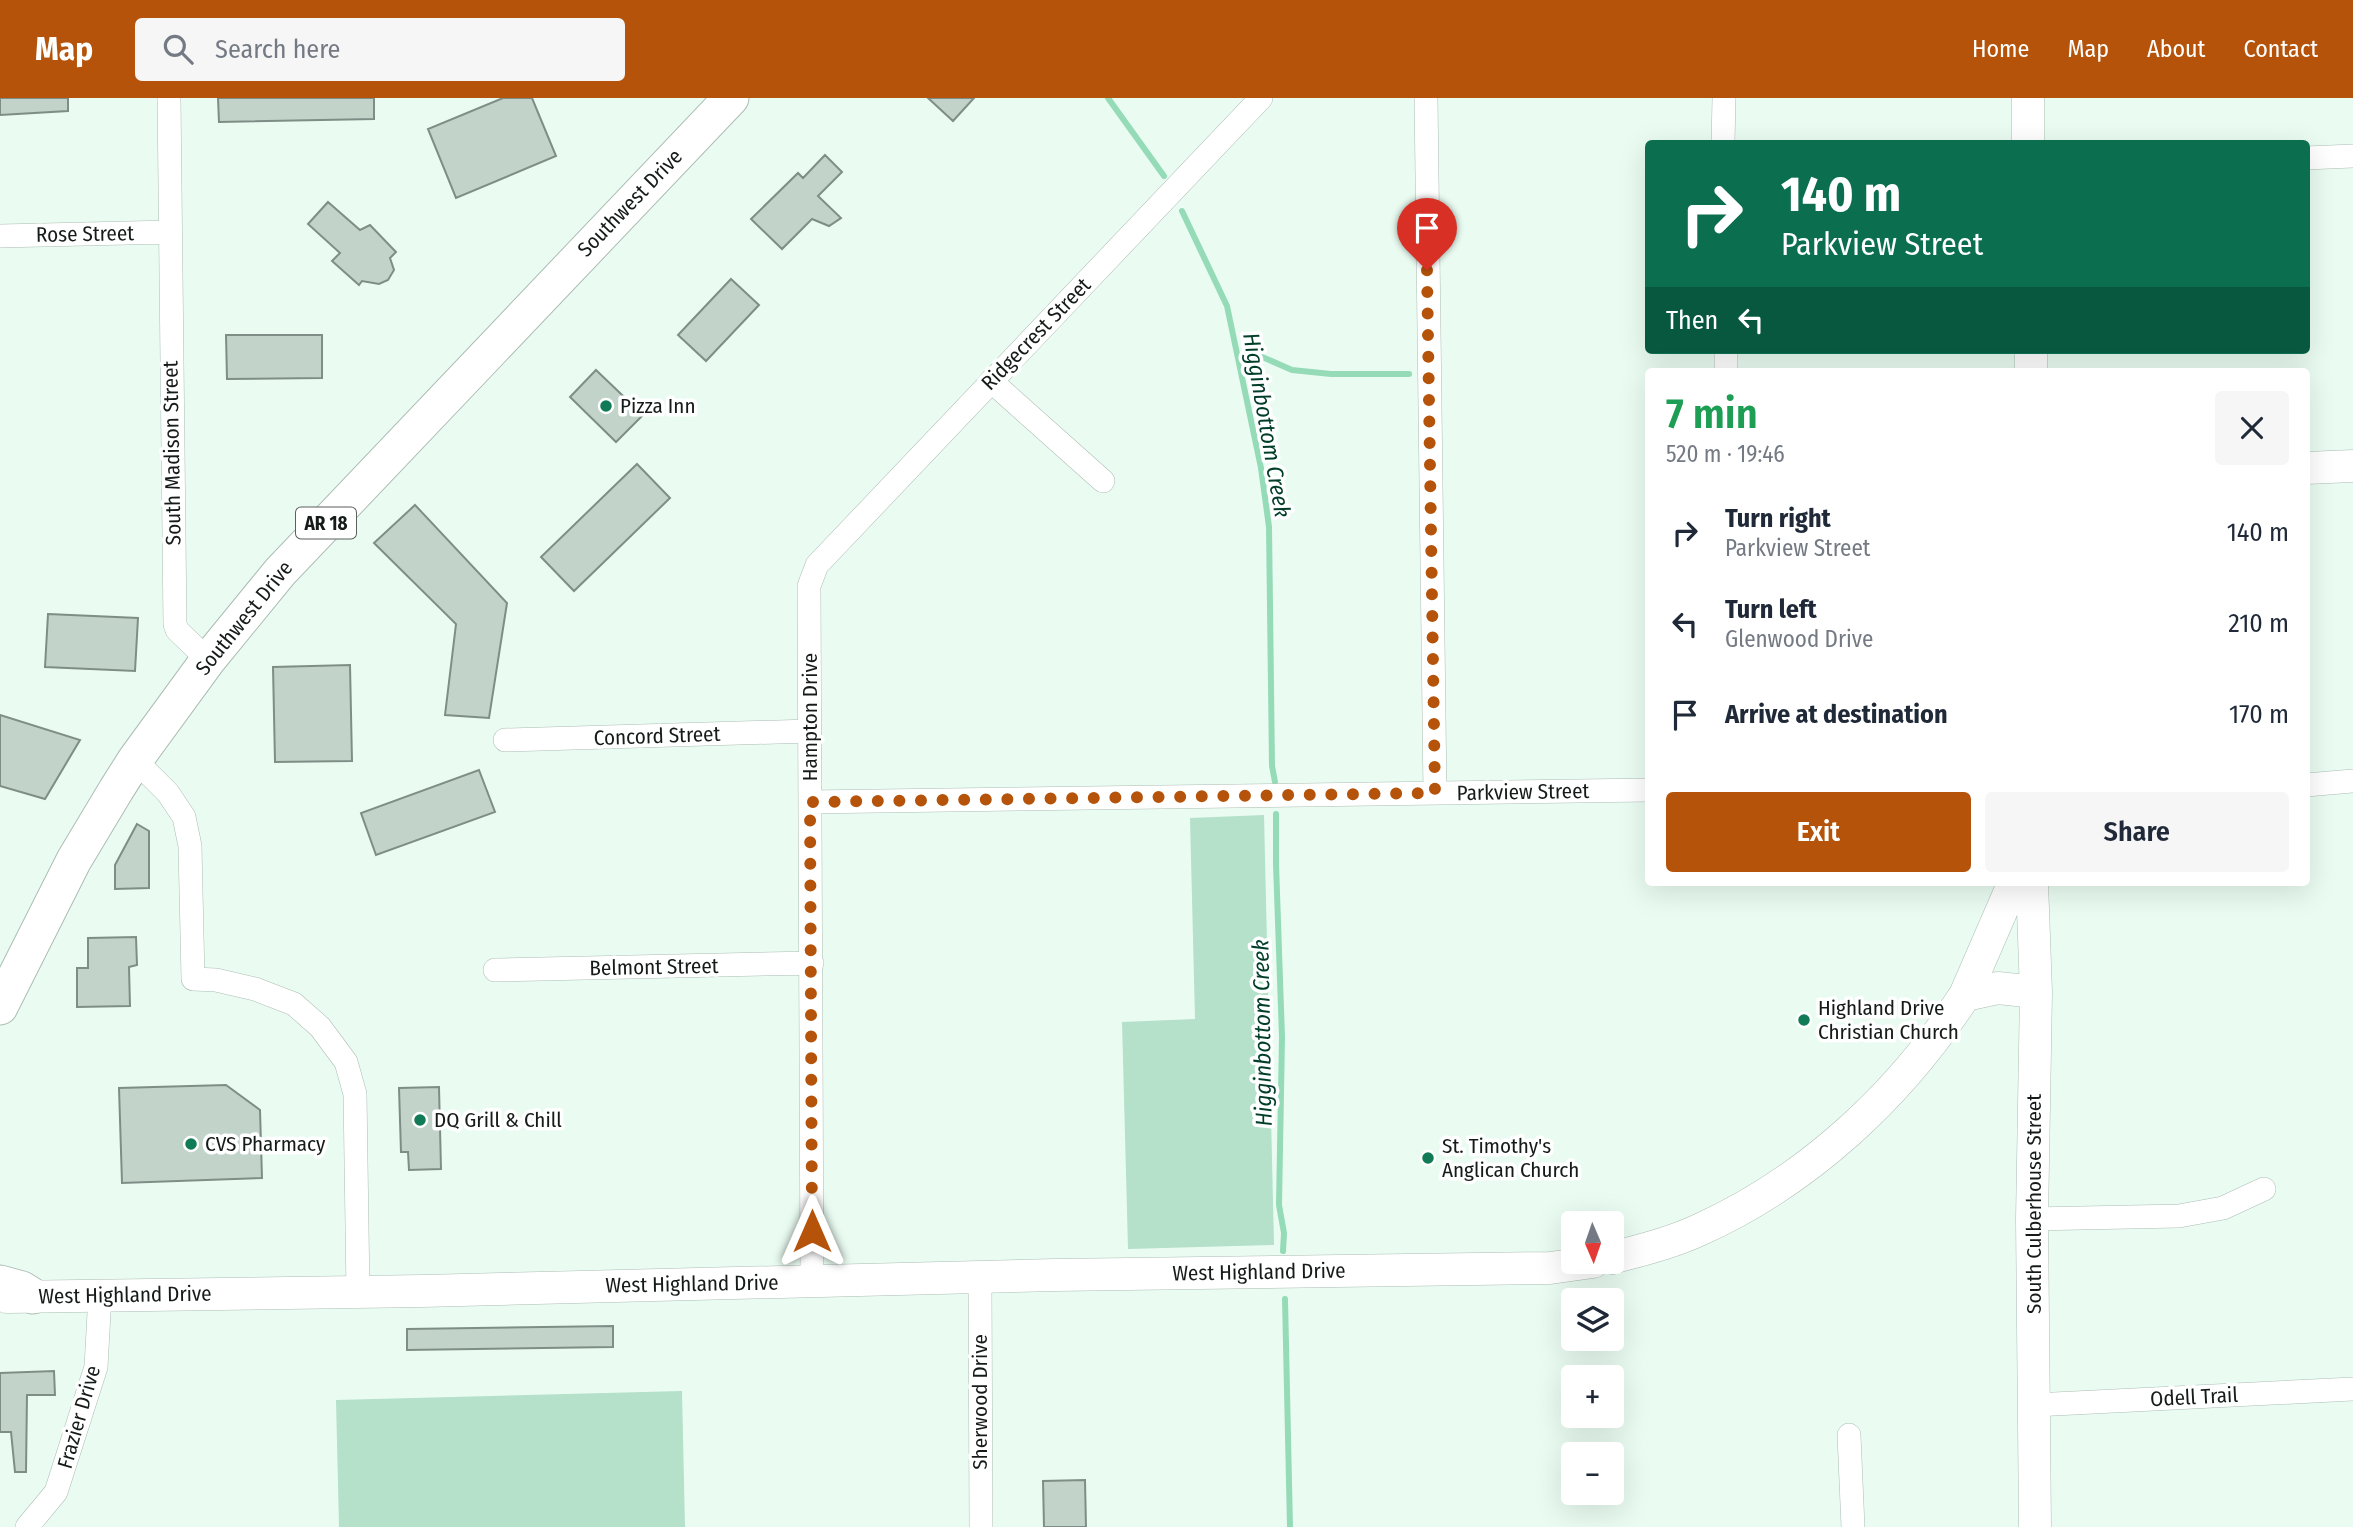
<!DOCTYPE html>
<html lang="en">
<head>
<meta charset="utf-8">
<style>
  :root { --surface:#fff; --page:#f6f6f7; --text:#1f2937; --muted:#747a83; --accent:#b45309 }
  body { margin:0; font-family:"Fira Sans Condensed",sans-serif; background:var(--page); color:var(--text); height:100vh; display:flex; flex-direction:column; font-size:26px; white-space:nowrap }
  * { box-sizing:border-box; margin:0 }
  p { font-size:23px; color:var(--muted) }
  .icon { flex:none; width:38px; height:38px; fill:none; stroke:currentColor; stroke-width:2; stroke-linecap:round; stroke-linejoin:round }
  .map { position:relative; flex:1; overflow:hidden }
  .details { position:absolute; left:1645px; top:270px; width:665px; height:518px; display:flex; flex-direction:column; background:var(--surface); border-radius:7px; box-shadow:0 7px 28px #0002 }
  .details>* { flex:none }
  .top-card { position:absolute; left:1645px; top:42px; width:665px; height:214px; border-radius:7px; box-shadow:0 7px 28px #0002; background:#0b6e4f; color:#fff; overflow:hidden }
  .needle { width:46px; rotate:178deg }
  .controls { position:absolute; left:1561px; top:1113px; display:grid; gap:14px }
  .controls a { display:grid; place-items:center; width:63px; height:63px; border-radius:7px; background:var(--surface); box-shadow:0 7px 28px #0002; font-size:35px }
  .pin { position:absolute; display:grid; place-items:center; width:60px; height:60px; color:#fff; margin:-72px -30px; border-radius:50% 50% 50% 0; rotate:-45deg; box-shadow:0 0 7px #0007 }
  .pin .icon { rotate:45deg }
  .me { position:absolute; width:77px; margin:-38px; rotate:0deg; stroke-linejoin:round; filter:drop-shadow(0 0 5px #0008) }
  .turn { display:flex; align-items:center; gap:24px; height:147px; padding:0 21px; font-size:32px }
  .turn .icon { width:91px; height:91px; stroke-width:2.5 }
  .turn b { display:block; font-size:49px; line-height:60px }
  .then { display:flex; align-items:center; height:66px; padding:0 21px; background:#0003; gap:14px; font-size:26px }
  .round { display:grid; place-items:center; flex:none; width:74px; height:74px; border-radius:7px; background:var(--page) }
  .summary { display:flex; align-items:center; justify-content:space-between; height:119px; padding:0 21px }
  h1 { font-size:42px; font-weight:600; line-height:52px; color:#1e9e55 }
  .button { display:flex; gap:14px; margin-top:auto; padding:14px 21px }
  .button a { flex:1; height:80px; border-radius:7px; background:var(--accent); color:#fff; font-size:28px; font-weight:600; line-height:80px; text-align:center }
  .button a+a { background:var(--page); color:var(--text) }
  ul { padding:0; list-style:none }
  li { display:flex; align-items:center; gap:21px; height:91px; padding:0 21px }
  li div { flex:1 }
  li b { display:block; font-size:26px }
  li em { font-style:normal }
  header { display:flex; align-items:center; gap:42px; box-sizing:border-box; height:98px; padding:0 35px; background:var(--accent); color:#fff }
  header strong { font-size:33px }
  nav { display:flex; gap:38px; margin-inline-start:auto; font-size:24px }
  .search { width:490px; height:63px; background:var(--page); display:flex; align-items:center; gap:18px; box-sizing:border-box; padding:0 24px; border-radius:7px; color:var(--muted); font-size:26px }
  .map>svg:first-child { display:block }
</style>
</head>
<body>
<header>
<strong>Map</strong>
<div class="search"><svg class="icon" aria-label="search" viewBox="0 0 24 24"><circle cx="10" cy="10" r="6"/><path d="M15 15l6 6"/></svg>Search here</div>
<nav><a>Home</a><a>Map</a><a>About</a><a>Contact</a></nav>
</header>
<div class="map">
<svg width="2353" height="1429" viewBox="0 0 2353 1429">
  <rect width="100%" height="100%" fill="#eafcf2"/>
  <path fill="#b5e0ca" d="M 1264,717 L 1274,1147 L 1128,1151 L 1122,924 L 1195,921 L 1190,720 Z
    M 682,1293 L 685,1429 L 339,1429 L 336,1302 Z"/>
  <g fill="none" stroke-linecap="round" stroke-linejoin="round">
    <path stroke="#95dbb8" stroke-width="6" d="M 1108,0 L 1164,78
      M 1182,113 L 1227,208 L 1261,370 L 1269,429 L 1272,668 L 1275,684
      M 1238,259 L 1260,258 L 1292,272 L 1331,276 L 1409,276
      M 1276,716 L 1276,766 L 1282,939 L 1279,1107 L 1284,1135 L 1283,1153
      M 1285,1201 L 1290,1429"/>
  </g>
  <path fill="#c2d3ca" stroke="#7e8e86" stroke-width="2" d="M 0,0 L 68,0 L 68,13 L 0,17 Z
    M 218,0 L 374,0 L 374,21 L 219,24 Z
    M 503,0 L 532,0 L 556,58 L 456,100 L 428,31 Z
    M 928,0 L 974,0 L 953,23 Z
    M 825,57 L 842,74 L 818,98 L 841,120 L 829,128 L 812,121 L 782,151 L 751,121 L 798,75 L 803,80 Z
    M 328,104 L 360,132 L 370,127 L 396,154 L 390,160 L 394,172 L 388,182 L 379,186 L 362,183 L 359,187 L 332,163 L 340,155 L 308,126 Z
    M 731,181 L 759,207 L 706,263 L 678,237 Z
    M 226,237 L 322,237 L 322,280 L 227,281 Z
    M 596,272 L 643,317 L 616,344 L 570,299 Z
    M 637,366 L 670,400 L 574,493 L 541,459 Z
    M 415,407 L 507,505 L 489,620 L 445,617 L 456,526 L 374,445 Z
    M 48,516 L 138,520 L 135,573 L 45,569 Z
    M 350,567 L 352,663 L 275,664 L 273,569 Z
    M 0,617 L 80,642 L 45,701 L 0,688 Z
    M 479,672 L 495,714 L 376,757 L 361,715 Z
    M 137,726 L 149,733 L 149,790 L 115,791 L 115,767 Z
    M 136,839 L 137,867 L 129,869 L 130,908 L 77,909 L 77,870 L 88,870 L 88,840 Z
    M 226,987 L 260,1012 L 262,1080 L 122,1085 L 119,990 Z
    M 439,989 L 441,1071 L 409,1072 L 408,1054 L 401,1054 L 399,990 Z
    M 613,1228 L 613,1249 L 407,1252 L 407,1231 Z
    M 54,1273 L 55,1297 L 27,1297 L 26,1374 L 15,1374 L 11,1334 L 0,1334 L 0,1275 Z
    M 1085,1382 L 1086,1429 L 1044,1429 L 1043,1383 Z"/>
  <g fill="none" stroke-linecap="round" stroke-linejoin="round">
    <g stroke="#acbdb4" stroke-width="24">
      <path id="street" d="M 169,0 L 175,526 L 177,532 L 208,562
        M 1426,0 L 1435,695
        M 1723,46 L 1724,0
        M 2306,60 L 2353,58
        M 0,138 L 170,134
        M 1726,252 L 1726,273
        M 991,283 L 1103,383
        M 505,642 L 810,633
        M 135,662 L 168,695 L 184,719 L 190,748 L 193,881 L 216,882 L 255,891 L 294,906 L 320,929 L 346,964 L 355,996 L 358,1194
        M 2306,687 L 2353,683
        M 810,704 L 1648,692
        M 495,872 L 812,865
        M 2032,1121 L 2179,1118 L 2223,1110 L 2264,1091
        M 980,1180 L 981,1429
        M 812,1183 L 809,488 L 817,467 L 1261,0
        M 2034,1307 L 2353,1291
        M 1849,1337 L 1853,1429
        M 27,1429 L 56,1394 L 96,1269 L 100,1197"/>
    </g>
    <g stroke="#acbdb4" stroke-width="33">
      <path id="secondary" d="M 2028,0 L 2028,46
        M 2031,252 L 2031,273
        M 2306,370 L 2353,368
        M 2032,784 L 2036,894 L 2032,1121 L 2035,1429
        M 1965,897 L 2014,784
        M 1612,1160 C 1641,1152 1671,1145 1699,1132 C 1808,1083 1900,997 1965,897 L 1998,890 L 2036,894
        M 7,1199 L 423,1193 L 1055,1177 L 1550,1170 L 1593,1164"/>
    </g>
    <g stroke="#acbdb4" stroke-width="37">
      <path id="primary" d="M 0,909 L 74,762 L 116,692 L 135,662 L 208,562 L 280,474 L 731,0
        M 0,1185 L 22,1191 L 33,1198"/>
    </g>
    <use href="#street" stroke="#fff" stroke-width="23"/>
    <use href="#secondary" stroke="#fff" stroke-width="32"/>
    <use href="#primary" stroke="#fff" stroke-width="35"/>
  </g>
  <g fill="none" stroke-linecap="round" stroke-linejoin="round">
    <path stroke="#b45309" stroke-width="12" stroke-dasharray="0 21.6" d="M 812,1133 L 810,704 L 1435,695 L 1427,172"/>
  </g>
  <g fill="#107b56" stroke="#fff" stroke-width="2.5">
    <circle cx="606" cy="308" r="7"/>
    <circle cx="1804" cy="922" r="7"/>
    <circle cx="420" cy="1022" r="7"/>
    <circle cx="191" cy="1046" r="7"/>
    <circle cx="1428" cy="1060" r="7"/>
  </g>
  <g text-anchor="middle" stroke-width="7" stroke-linejoin="round" paint-order="stroke">
    <rect fill="#fff" stroke="#5b5f5d" stroke-width="2" x="296" y="409.5" width="60" height="31" rx="5"/>
    <g font-size="19" font-weight="bold" fill="#151b18">
      <text x="326" y="432">AR 18</text>
    </g>
    <g font-size="21" fill="#151b18" stroke="#fff">
      <text transform="translate(630 105) rotate(-46)" y="7">Southwest Drive</text>
      <text transform="translate(85 136) rotate(-1)" y="7">Rose Street</text>
      <text transform="translate(1036 236) rotate(-46)" y="7">Ridgecrest Street</text>
      <text transform="translate(172 355) rotate(-91)" y="7">South Madison Street</text>
      <text transform="translate(244 520) rotate(-51)" y="7">Southwest Drive</text>
      <text transform="translate(810 619) rotate(-90)" y="7">Hampton Drive</text>
      <text transform="translate(657 638) rotate(-2)" y="7">Concord Street</text>
      <text transform="translate(1523 694) rotate(-1)" y="7">Parkview Street</text>
      <text transform="translate(654 869) rotate(-1)" y="7">Belmont Street</text>
      <text transform="translate(2034 1106) rotate(-90)" y="7">South Culberhouse Street</text>
      <text transform="translate(1259 1174) rotate(-1)" y="7">West Highland Drive</text>
      <text transform="translate(692 1186) rotate(-1)" y="7">West Highland Drive</text>
      <text transform="translate(125 1197) rotate(-1)" y="7">West Highland Drive</text>
      <text transform="translate(2194 1299) rotate(-3)" y="7">Odell Trail</text>
      <text transform="translate(980 1304) rotate(-90)" y="7">Sherwood Drive</text>
      <text transform="translate(79 1319) rotate(-74)" y="7">Frazier Drive</text>
    </g>
    <g font-size="21" fill="#151b18" stroke="#fff" text-anchor="start">
      <text x="620" y="315">Pizza Inn</text>
      <text x="1818" y="917">Highland Drive<tspan x="1818" dy="24">Christian Church</tspan></text>
      <text x="434" y="1029">DQ Grill &amp; Chill</text>
      <text x="205" y="1053">CVS Pharmacy</text>
      <text x="1442" y="1055">St. Timothy's<tspan x="1442" dy="24">Anglican Church</tspan></text>
    </g>
    <g font-size="23" font-style="italic" fill="#013e29" stroke="#fff">
      <text transform="translate(1267 327) rotate(80)" y="8">Higginbottom Creek</text>
      <text transform="translate(1262 935) rotate(-91)" y="8">Higginbottom Creek</text>
    </g>
  </g>
</svg>
<div class="controls">
<a><svg class="needle" viewBox="-14 -14 28 28"><path d="M0-13l5 13h-10z" fill="#e53935"/><path d="M0 13l5-13h-10z" fill="#747a83"/></svg></a>
<a><svg class="icon" aria-label="layers" viewBox="0 0 24 24"><path d="M12 4l9 5-9 5-9-5zM3 14l9 5 9-5"/></svg></a>
<a>+</a>
<a>−</a>
</div>
<div class="pin" style="left:1427px;top:172px;background:#d93025"><svg class="icon" aria-label="arrive" viewBox="0 0 24 24"><path d="M6 21V4h12l-3 4 3 4H6"/></svg></div>
<svg class="me" style="left:812px;top:1133px" viewBox="-20 -20 40 40"><path d="M0-17L14 15 0 8-14 15z" fill="#b45309" stroke="#fff" stroke-width="4"/></svg>
<div class="top-card">
<div class="turn"><svg class="icon" aria-label="right" viewBox="0 0 24 24"><path d="M7 20v-9h11M14 6l5 5-5 5"/></svg><div><b>140 m</b>Parkview Street</div></div>
<div class="then">Then<svg class="icon" aria-label="left" viewBox="0 0 24 24"><path d="M17 20v-9H6M10 6l-5 5 5 5"/></svg></div>
</div>
<section class="details">
<div class="summary"><div><h1>7 min</h1><p>520 m · 19:46</p></div><a class="round"><svg class="icon" aria-label="close" viewBox="0 0 24 24"><path d="M6 6l12 12M18 6L6 18"/></svg></a></div>
<ul>
<li><svg class="icon" aria-label="right" viewBox="0 0 24 24"><path d="M7 20v-9h11M14 6l5 5-5 5"/></svg><div><b>Turn right</b><p>Parkview Street</p></div><em>140 m</em></li>
<li><svg class="icon" aria-label="left" viewBox="0 0 24 24"><path d="M17 20v-9H6M10 6l-5 5 5 5"/></svg><div><b>Turn left</b><p>Glenwood Drive</p></div><em>210 m</em></li>
<li><svg class="icon" aria-label="arrive" viewBox="0 0 24 24"><path d="M6 21V4h12l-3 4 3 4H6"/></svg><div><b>Arrive at destination</b></div><em>170 m</em></li>
</ul>
<div class="button"><a>Exit</a><a>Share</a></div>
</section>
</div>
</body>
</html>
